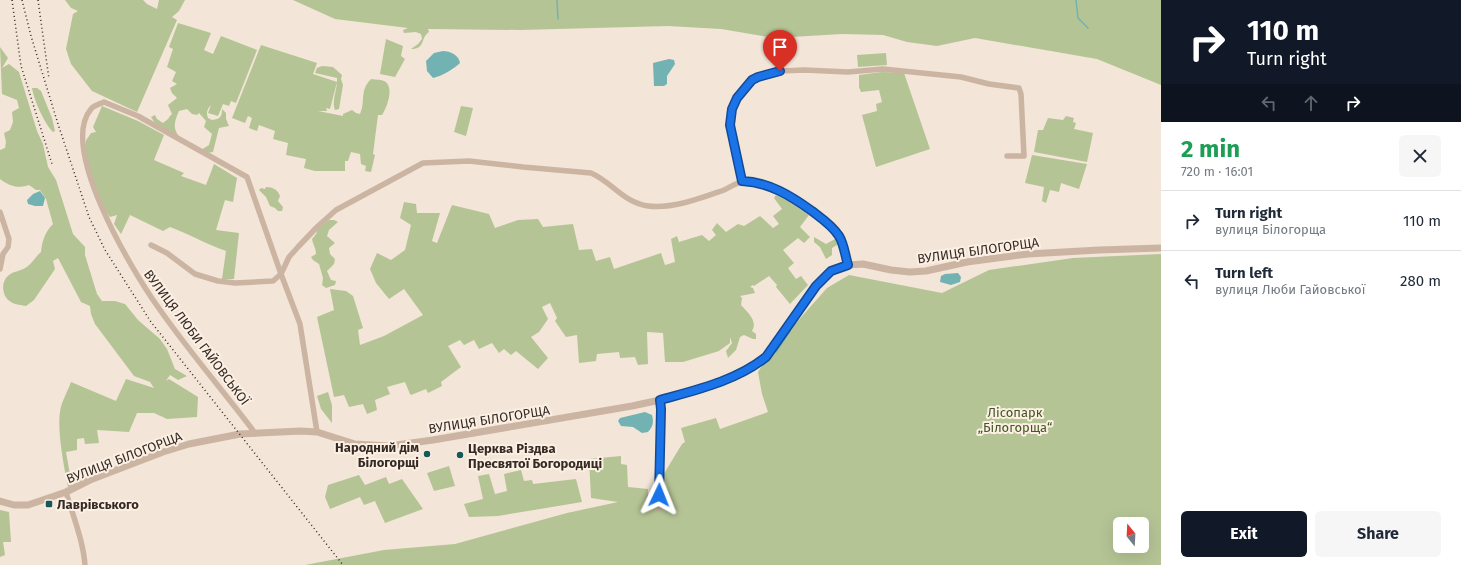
<!DOCTYPE html>
<html lang="en">
<head>
<meta charset="utf-8">
<style>
  :root { --surface:#fff; --page:#f6f6f7; --text:#1f2937; --muted:#747a83; --line:#e0e1e3; --accent:#111827 }
  body { margin:0; font-family:"Fira Sans",sans-serif; background:var(--page); color:var(--text); height:100vh; display:flex; flex-direction:column; font-size:15px; white-space:nowrap }
  * { box-sizing:border-box; margin:0 }
  p { font-size:13px; color:var(--muted) }
  .icon { flex:none; width:22px; height:22px; fill:none; stroke:currentColor; stroke-width:2; stroke-linecap:round; stroke-linejoin:round }
  .map { position:relative; flex:1; overflow:hidden }
  .sheet { display:flex; flex-direction:column; background:var(--surface); width:300px }
  .sheet>* { flex:none }
  .guide { background:#111827; color:#fff; overflow:hidden }
  .needle { width:26px; rotate:342deg }
  .tools { position:absolute; left:1113px; top:517px; display:grid; gap:8px }
  .tools a { display:grid; place-items:center; width:36px; height:36px; border-radius:6px; background:var(--surface); box-shadow:0 4px 16px #0002; font-size:20px }
  .pin { position:absolute; display:grid; place-items:center; width:34px; height:34px; color:#fff; margin:-41px -17px; border-radius:50% 50% 50% 0; rotate:-45deg; box-shadow:0 0 4px #0007 }
  .pin .icon { rotate:45deg }
  .me { position:absolute; width:44px; margin:-22px; rotate:2deg; stroke-linejoin:round; filter:drop-shadow(0 0 3px #0008) }
  .turn { display:flex; align-items:center; gap:14px; height:84px; padding:0 20px; font-size:18px }
  .turn .icon { width:52px; height:52px; stroke-width:2.5 }
  .turn b { display:block; font-size:28px; line-height:34px }
  .lanes { display:flex; align-items:center; height:38px; padding:0 20px; background:#0003; justify-content:center; gap:20px; direction:ltr }
  .lanes .off { opacity:.35 }
  .round { display:grid; place-items:center; flex:none; width:42px; height:42px; border-radius:6px; background:var(--page) }
  .head { display:flex; align-items:center; justify-content:space-between; height:68px; padding:0 20px }
  h1 { font-size:24px; font-weight:700; line-height:30px; color:#1e9e55 }
  .action { display:flex; gap:8px; margin-top:auto; padding:8px 20px }
  .action a { flex:1; height:46px; border-radius:6px; background:var(--accent); color:#fff; font-size:16px; font-weight:700; line-height:46px; text-align:center }
  .action a+a { background:var(--page); color:var(--text) }
  ul { padding:0; list-style:none }
  li { display:flex; align-items:center; gap:12px; height:60px; padding:0 20px; border-top:1px solid var(--line) }
  li div { flex:1 }
  li b { display:block; font-size:15px }
  li em { font-style:normal }
  main { display:flex; flex:1; min-height:0 }
  .map>svg:first-child { display:block }
</style>
</head>
<body>
<main>
<div class="map">
<svg width="1161" height="565" viewBox="0 0 1161 565">
  <rect width="100%" height="100%" fill="#f3e5d7"/>
  <path fill="#b5c495" fill-rule="evenodd" d="M 65,0 L 143,0 L 147,4 L 157,9 L 159,0 L 185,0 L 179,11 L 172,17 L 177,20 L 137,112 L 92,91 L 71,64 L 66,49 L 73,14 L 78,11 L 71,8 Z
    M 293,0 L 1161,0 L 1161,85 L 1097,59 L 975,38 L 937,46 L 907,42 L 883,35 L 842,34 L 774,38 L 721,29 L 668,26 L 520,30 L 428,29 L 429,32 C 420,38 426,49 411,49 L 418,44 L 422,39 L 421,34 L 416,32 L 404,33 L 403,30 L 408,28 L 335,19 Z
    M 178,23 L 211,33 L 204,50 L 213,54 L 221,36 L 257,50 L 236,103 L 231,101 L 229,106 L 223,104 L 218,116 L 208,113 L 211,105 C 207,109 206,113 208,118 L 212,120 C 220,119 222,117 222,109 L 226,113 L 226,119 L 229,126 L 219,128 L 213,152 L 207,153 L 201,150 L 209,145 L 212,134 L 204,127 L 206,121 L 199,113 L 197,115 L 192,114 L 187,109 L 179,111 C 175,120 172,128 179,136 L 157,126 L 151,117 L 155,115 L 157,119 L 163,123 L 168,119 L 170,116 L 172,114 L 168,105 L 177,98 L 172,93 L 170,88 L 177,84 L 172,81 L 176,72 L 167,67 L 173,49 L 169,47 Z
    M 386,39 L 403,46 L 401,56 L 405,59 L 395,77 L 380,74 Z
    M 261,45 L 317,63 L 313,74 L 337,82 L 330,109 L 326,108 L 327,111 L 318,111 L 343,116 L 343,114 L 352,110 L 356,113 L 360,114 C 366,101 359,91 371,79 C 375,80 380,79 384,81 C 395,86 387,108 382,115 L 378,115 L 373,154 L 375,155 L 371,172 L 365,171 L 366,166 L 361,164 L 360,154 L 351,152 L 348,161 L 345,161 L 345,171 L 315,171 L 304,168 L 306,159 L 286,155 L 288,143 L 273,139 L 275,131 L 259,125 L 257,131 L 249,128 L 252,118 L 248,116 L 245,123 L 232,118 Z
    M 0,47 L 8,58 L 2,68 L 9,64 L 19,72 L 37,131 L 43,144 L 48,167 L 56,180 L 73,234 L 85,247 L 85,255 L 97,294 L 102,301 L 115,301 L 125,304 L 138,320 L 160,339 L 167,349 L 175,369 L 187,376 L 178,380 L 170,375 L 166,381 L 169,379 L 198,397 L 197,417 L 167,419 L 154,413 L 137,413 L 129,432 L 97,430 L 99,443 L 85,444 L 84,438 L 77,439 L 77,450 L 66,452 L 72,486 L 68,487 C 64,467 57,431 60,412 C 61,402 68,391 71,382 L 116,401 L 126,379 L 154,388 L 150,382 L 134,376 L 95,324 L 91,314 L 90,306 L 81,302 L 58,258 L 53,261 L 55,269 L 34,300 L 26,306 C 22,305 15,305 11,302 C 2,297 0,282 9,275 C 14,271 22,271 28,266 C 33,262 36,256 41,252 C 42,241 45,232 53,224 L 46,199 L 40,190 L 36,190 L 29,185 C 18,189 9,186 0,179 L 0,150 L 5,148 L 6,142 L 4,133 L 10,130 L 13,122 L 12,112 L 19,108 L 17,100 L 2,94 Z
    M 886,53 L 887,65 L 858,67 L 857,55 Z
    M 322,66 L 333,67 L 342,75 L 341,79 L 343,85 L 339,109 L 335,110 C 331,100 338,89 337,78 L 315,73 L 317,68 Z
    M 882,72 L 904,73 L 930,149 L 876,167 L 862,115 L 877,111 L 876,104 L 882,102 L 879,90 L 861,92 L 859,87 L 859,75 Z
    M 32,88 L 37,88 L 41,91 L 52,118 L 55,131 L 53,132 C 44,123 34,100 32,88 Z
    M 102,106 L 138,121 L 164,135 L 154,160 L 184,173 L 181,176 L 206,185 L 214,164 L 237,178 L 233,202 L 225,200 L 216,230 L 239,233 L 234,279 L 222,279 L 226,251 C 206,244 189,234 170,227 L 163,231 L 130,215 L 121,234 L 114,224 L 117,215 L 110,217 C 99,203 82,159 86,141 C 87,138 90,135 91,133 L 96,132 L 93,127 Z
    M 461,106 L 473,108 L 466,136 L 454,132 Z
    M 1066,116 L 1074,118 L 1073,122 L 1076,123 L 1074,129 L 1093,133 L 1087,162 L 1034,152 L 1038,130 L 1043,130 L 1048,118 L 1063,120 Z
    M 1032,155 L 1087,164 L 1079,189 L 1061,183 L 1059,192 L 1050,190 L 1046,203 L 1042,201 L 1044,187 L 1025,183 Z
    M 266,187 C 273,187 278,190 280,196 L 278,201 L 283,207 L 282,211 L 278,211 L 275,208 L 270,206 L 266,197 L 259,190 L 261,188 L 265,189 Z
    M 776,195 L 788,201 L 809,215 L 800,227 L 810,237 L 804,243 L 798,238 L 783,250 L 794,263 L 788,268 L 796,279 L 801,276 L 808,285 L 790,304 L 776,287 L 777,285 L 769,276 L 754,286 L 753,285 L 750,287 L 753,288 L 755,293 L 740,296 L 742,298 L 741,305 C 748,313 758,321 752,331 L 756,334 L 756,339 L 753,339 L 744,335 L 740,337 L 736,350 L 728,358 L 726,351 L 732,343 L 730,337 L 730,343 L 719,351 L 683,362 L 665,362 L 663,333 L 647,332 L 648,364 L 638,365 L 635,357 L 620,358 L 619,352 L 597,354 L 596,361 L 579,363 L 577,335 L 566,337 L 555,321 L 557,318 L 550,303 L 542,307 L 548,319 L 539,332 L 531,337 L 548,358 L 538,369 L 516,351 L 511,355 L 504,349 L 499,353 L 492,343 L 479,349 L 474,340 L 464,345 L 460,340 L 448,346 L 461,367 L 441,382 L 442,386 L 428,393 L 426,389 L 411,395 L 410,394 L 405,382 L 387,387 L 390,394 L 375,400 L 377,410 L 367,414 L 363,404 L 349,407 L 344,395 L 334,397 L 317,317 L 334,310 L 330,289 L 346,291 L 353,296 L 363,328 L 358,330 L 360,345 L 384,336 L 423,315 L 404,289 L 389,299 L 376,283 L 370,269 L 377,253 L 391,260 L 405,250 L 411,225 L 400,218 L 404,202 L 416,204 L 417,213 L 440,213 L 432,241 L 437,243 L 452,205 L 489,214 L 495,228 L 518,220 L 538,219 L 543,227 L 573,224 L 579,250 L 592,249 L 596,261 L 610,257 L 614,269 L 661,253 L 665,265 L 675,262 L 671,239 L 677,236 L 679,242 L 702,235 L 709,241 L 716,235 L 712,230 L 717,223 L 726,232 L 738,224 L 744,226 L 760,216 L 773,228 L 779,224 L 773,216 L 782,209 L 774,198 Z
    M 329,220 L 334,220 L 338,222 L 329,230 L 327,236 L 335,243 L 329,248 L 330,254 L 335,259 L 334,264 L 327,271 L 331,280 L 336,281 L 335,285 L 326,288 L 322,285 L 323,278 L 319,264 L 313,260 L 311,257 L 316,254 C 316,248 313,245 312,239 L 316,234 L 318,228 Z
    M 814,237 L 826,244 L 835,239 L 838,242 L 837,245 L 832,248 L 832,255 L 826,259 L 820,247 L 814,242 Z
    M 1161,254 L 1161,565 L 305,565 L 384,550 L 455,544 L 567,513 L 618,502 L 591,498 L 589,459 L 621,456 L 621,464 L 627,465 L 628,487 L 648,489 L 648,495 L 651,495 L 682,444 L 685,442 L 681,428 L 716,418 L 720,429 L 768,412 L 762,394 L 758,372 L 772,350 L 827,288 L 849,275 L 942,293 L 989,270 L 1073,258 ZM 1120,524 L 1142,524 L 1142,546 L 1120,546 Z
    M 328,392 L 332,405 L 332,423 L 321,409 L 317,396 Z
    M 449,466 L 455,486 L 434,491 L 427,473 Z
    M 521,470 L 524,481 L 532,480 L 533,484 L 576,479 L 582,502 L 498,516 L 469,517 L 464,504 L 483,499 L 478,476 L 489,474 L 495,494 L 507,491 L 504,474 Z
    M 359,475 L 365,485 L 386,477 L 389,484 L 402,479 L 423,509 L 385,523 L 375,501 L 364,505 L 360,497 L 330,509 L 325,497 L 328,485 Z
    M 0,510 L 9,512 L 11,542 L 3,542 L 5,555 L 0,557 Z"/>
  <path fill="#73b2b3" d="M 443,51 C 450,51 459,55 460,63 C 454,69 442,76 433,78 L 427,71 L 426,61 L 434,53 Z
    M 669,59 L 674,60 L 675,64 L 667,76 L 667,84 L 664,86 L 654,86 L 653,63 Z
    M 40,191 L 45,198 L 43,206 L 35,206 L 28,204 L 27,200 L 33,194 Z
    M 958,273 L 961,277 L 960,282 L 951,285 L 940,282 L 941,276 L 945,274 Z
    M 645,412 L 652,415 C 654,422 653,427 648,432 L 642,433 L 633,427 L 621,426 L 618,421 L 620,418 Z"/>
  <g fill="none" stroke-linecap="round" stroke-linejoin="round">
    <path stroke="#73b2b3" stroke-width="1.5" d="M 557,0 L 558,19
      M 1076,0 L 1078,18 L 1088,28
      M 776,352 L 790,331"/>
    <path stroke="#ccb4a2" stroke-width="5.5" d="M 742,181 L 730,125 L 730,116 L 737,98 L 747,86 L 757,77 L 780,71 L 804,70 L 848,72 L 883,69 L 961,77 L 989,84 L 1019,88 L 1021,94 L 1024,156 L 1007,156
      M 0,212 L 9,239 L 8,247 L 3,254 L 0,269
      M 151,245 L 167,253 L 195,274 L 218,281 L 235,283 L 273,281 L 281,274 L 289,257 L 298,247 L 317,227 L 336,210 L 423,163 L 469,161 L 523,167 L 591,173 C 612,182 624,203 648,206 C 673,209 701,198 724,190 C 730,187 738,182 744,181 C 770,180 825,214 839,236 C 844,245 845,255 848,265
      M 255,434 L 252,429 C 221,388 187,349 158,307 C 133,272 58,148 91,109 C 94,105 100,104 104,102 L 138,116 L 247,177 L 281,274 L 300,324 L 317,432
      M 66,492 C 73,516 83,540 85,565
      M 659,509 L 661,409 L 660,400"/>
    <path stroke="#ccb4a2" stroke-width="7" d="M 0,501 L 14,505 L 28,505 L 66,492 L 90,480 L 163,452 L 189,444 L 240,434 L 301,431 L 317,432 L 355,444 L 389,446 L 433,440 L 632,406 L 660,400 L 706,387 L 731,378 L 756,365 L 766,357 L 816,286 L 831,271 L 848,265 L 863,264 L 891,270 L 910,272 L 926,271 L 967,262 L 1028,254 L 1099,250 L 1161,248"/>
    <path stroke="#362a25" stroke-width="1.5" stroke-dasharray="1 3" stroke-linecap="butt" d="M 12,0 L 21,66 L 52,164
      M 22,0 L 31,36 L 58,124 L 89,217 L 105,250 L 151,322 L 343,565
      M 38,0 L 49,79"/>
  </g>
  <g fill="none" stroke-linecap="round" stroke-linejoin="round">
    <g stroke="#114b97" stroke-width="10">
      <path id="route" d="M 659,495 L 661,409 L 660,400 C 696,390 736,381 766,357 L 816,286 L 831,271 L 848,265 C 845,255 844,244 839,236 C 832,225 821,218 812,211 C 791,196 769,182 742,181 L 730,125 L 732,109 L 737,98 L 752,80 L 758,77 L 780,71"/>
    </g>
    <use href="#route" stroke="#1a73e8" stroke-width="7"/>
  </g>
  <g fill="#17585b" stroke="#fbf0e3" stroke-width="1.5">
    <circle cx="427" cy="454" r="4"/>
    <circle cx="460" cy="455" r="4"/>
    <rect x="45" y="500" width="8" height="8" rx="2"/>
  </g>
  <g text-anchor="middle" stroke-width="4" stroke-linejoin="round" paint-order="stroke">
    <g font-size="13" fill="#362a25" stroke="#fbf0e3">
      <text transform="translate(978 250) rotate(-8)" y="5">ВУЛИЦЯ БІЛОГОРЩА</text>
      <text transform="translate(197 337) rotate(53)" y="5">ВУЛИЦЯ ЛЮБИ ГАЙОВСЬКОЇ</text>
      <text transform="translate(489 419) rotate(-9)" y="5">ВУЛИЦЯ БІЛОГОРЩА</text>
      <text transform="translate(124 457) rotate(-21)" y="5">ВУЛИЦЯ БІЛОГОРЩА</text>
    </g>
    <g font-size="13" fill="#465726" stroke="#fbf0e3">
      <text x="1015" y="417">Лісопарк<tspan x="1015" dy="15">„Білогорща“</tspan></text>
    </g>
    <g font-size="13" font-weight="bold" fill="#362a25" stroke="#fbf0e3" text-anchor="start">
      <text x="419" y="452" text-anchor="end">Народний дім<tspan x="419" dy="15">Білогорщі</tspan></text>
      <text x="468" y="453">Церква Різдва<tspan x="468" dy="15">Пресвятої Богородиці</tspan></text>
      <text x="57" y="509">Лаврівського</text>
    </g>
  </g>
</svg>
<div class="tools">
<a><svg class="needle" viewBox="-14 -14 28 28"><path d="M0-13l5 13h-10z" fill="#e53935"/><path d="M0 13l5-13h-10z" fill="#747a83"/></svg></a>
</div>
<div class="pin" style="left:780px;top:71px;background:#d93025"><svg class="icon" aria-label="arrive" viewBox="0 0 24 24"><path d="M6 21V4h12l-3 4 3 4H6"/></svg></div>
<svg class="me" style="left:659px;top:495px" viewBox="-20 -20 40 40"><path d="M0-17L14 15 0 8-14 15z" fill="#1a73e8" stroke="#fff" stroke-width="4"/></svg>
</div>
<section class="sheet">
<div class="guide">
<div class="turn"><svg class="icon" aria-label="right" viewBox="0 0 24 24"><path d="M7 20v-9h11M14 6l5 5-5 5"/></svg><div><b>110 m</b>Turn right</div></div>
<div class="lanes"><svg class="icon off" aria-label="left" viewBox="0 0 24 24"><path d="M17 20v-9H6M10 6l-5 5 5 5"/></svg><svg class="icon off" aria-label="ahead" viewBox="0 0 24 24"><path d="M12 20V5M6 11l6-6 6 6"/></svg><svg class="icon" aria-label="right" viewBox="0 0 24 24"><path d="M7 20v-9h11M14 6l5 5-5 5"/></svg></div>
</div>
<div class="head"><div><h1>2 min</h1><p>720 m · 16:01</p></div><a class="round"><svg class="icon" aria-label="close" viewBox="0 0 24 24"><path d="M6 6l12 12M18 6L6 18"/></svg></a></div>
<ul>
<li><svg class="icon" aria-label="right" viewBox="0 0 24 24"><path d="M7 20v-9h11M14 6l5 5-5 5"/></svg><div><b>Turn right</b><p>вулиця Білогорща</p></div><em>110 m</em></li>
<li><svg class="icon" aria-label="left" viewBox="0 0 24 24"><path d="M17 20v-9H6M10 6l-5 5 5 5"/></svg><div><b>Turn left</b><p>вулиця Люби Гайовської</p></div><em>280 m</em></li>
</ul>
<div class="action"><a>Exit</a><a>Share</a></div>
</section>
</main>
</body>
</html>
